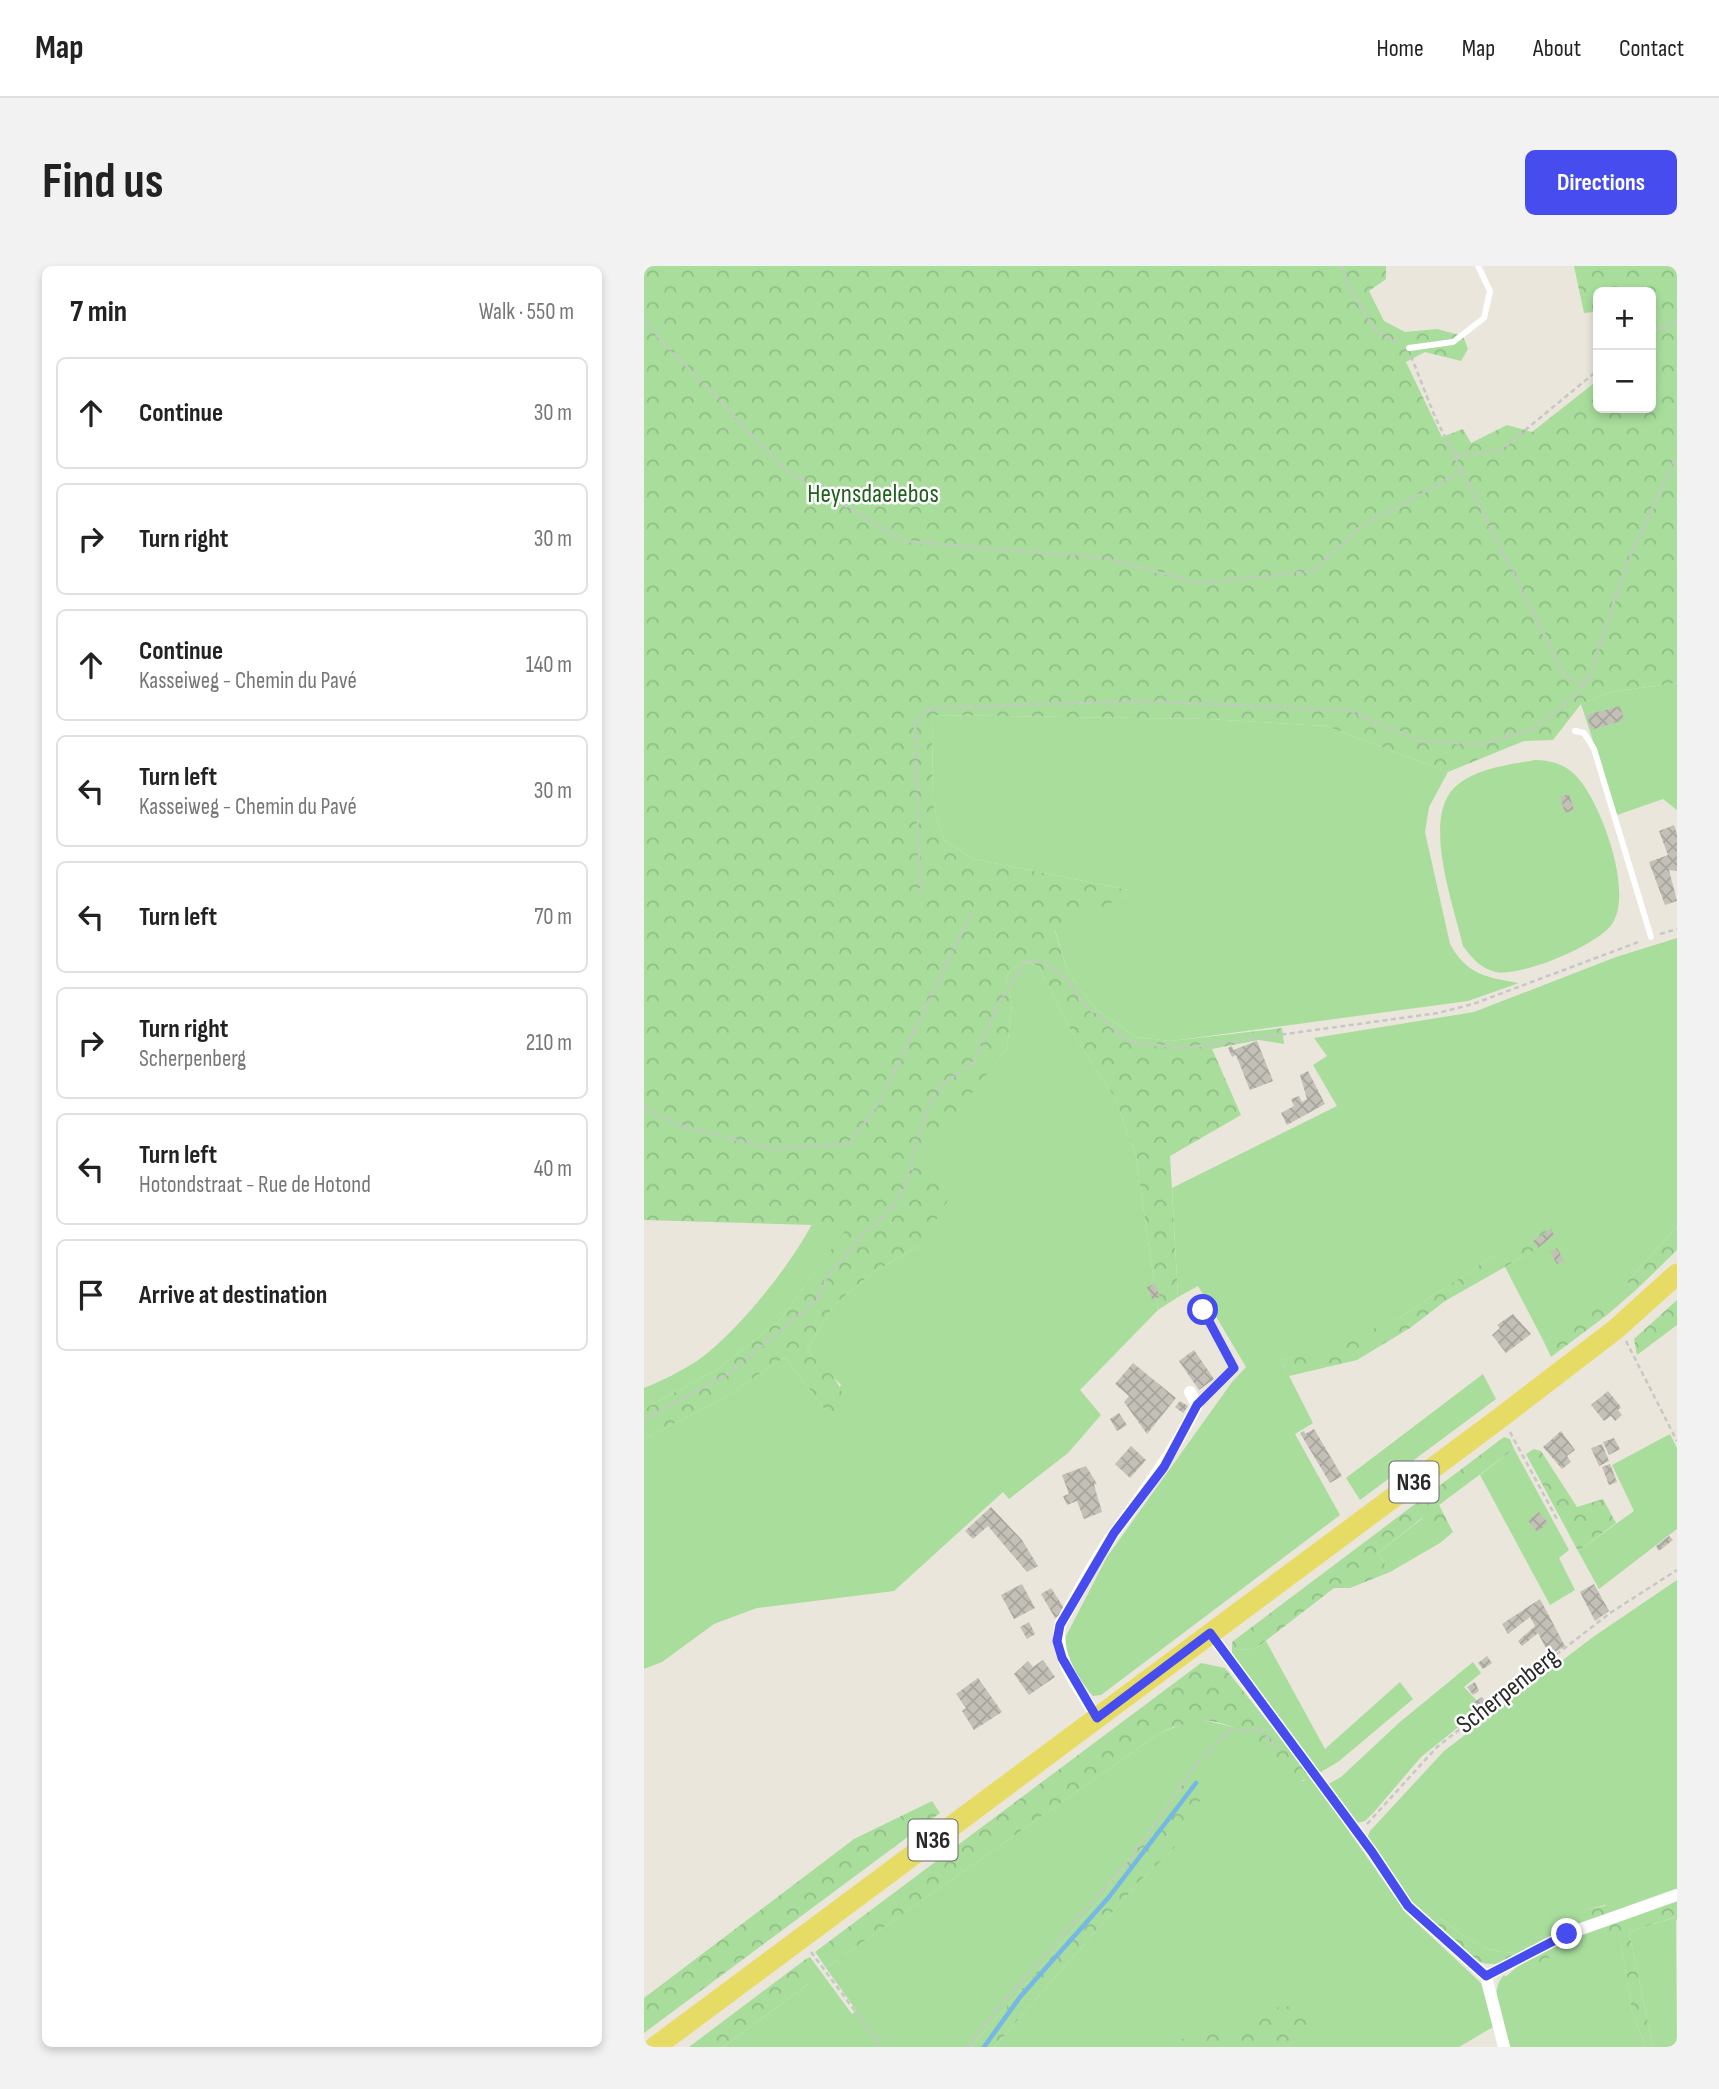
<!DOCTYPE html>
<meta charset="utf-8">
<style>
:root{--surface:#fff;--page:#f2f2f2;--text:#222;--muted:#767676;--line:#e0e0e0;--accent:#464ced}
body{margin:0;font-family:"Sofia Sans Condensed",sans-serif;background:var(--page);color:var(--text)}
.controls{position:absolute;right:21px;top:21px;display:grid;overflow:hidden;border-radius:10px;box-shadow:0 4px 10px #0003}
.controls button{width:63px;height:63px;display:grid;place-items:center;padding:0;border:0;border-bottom:2px solid var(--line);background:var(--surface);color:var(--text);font:35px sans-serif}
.stop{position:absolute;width:21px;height:21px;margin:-16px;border:5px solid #464ced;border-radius:50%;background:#fff}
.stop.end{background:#464ced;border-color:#fff;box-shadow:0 2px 7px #0008}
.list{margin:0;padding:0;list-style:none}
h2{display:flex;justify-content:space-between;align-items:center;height:91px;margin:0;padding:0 28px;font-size:30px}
h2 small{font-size:23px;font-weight:400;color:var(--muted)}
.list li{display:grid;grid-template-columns:46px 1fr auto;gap:21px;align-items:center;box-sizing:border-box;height:112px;margin:0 14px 14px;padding:0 14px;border:2px solid var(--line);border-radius:10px}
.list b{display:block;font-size:26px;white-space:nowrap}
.list p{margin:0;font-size:23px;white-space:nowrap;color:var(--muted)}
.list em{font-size:23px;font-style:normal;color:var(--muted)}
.icon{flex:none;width:38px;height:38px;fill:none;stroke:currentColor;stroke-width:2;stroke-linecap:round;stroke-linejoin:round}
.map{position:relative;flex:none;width:1033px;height:1781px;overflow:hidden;border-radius:10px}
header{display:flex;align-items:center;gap:42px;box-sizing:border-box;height:98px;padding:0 35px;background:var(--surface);border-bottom:2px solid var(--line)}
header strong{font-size:33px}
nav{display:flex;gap:38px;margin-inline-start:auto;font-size:24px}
.intro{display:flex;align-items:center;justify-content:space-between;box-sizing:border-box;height:168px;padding:0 42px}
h1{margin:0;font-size:49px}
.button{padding:18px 32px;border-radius:10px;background:var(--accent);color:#fff;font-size:24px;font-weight:700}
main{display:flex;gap:42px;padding:0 42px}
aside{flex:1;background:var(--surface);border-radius:10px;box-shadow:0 4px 10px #0003}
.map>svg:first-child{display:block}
</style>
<header>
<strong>Map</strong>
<nav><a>Home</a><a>Map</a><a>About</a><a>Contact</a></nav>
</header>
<div class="intro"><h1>Find us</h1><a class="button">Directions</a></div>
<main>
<aside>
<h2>7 min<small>Walk · 550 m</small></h2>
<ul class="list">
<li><svg class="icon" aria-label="ahead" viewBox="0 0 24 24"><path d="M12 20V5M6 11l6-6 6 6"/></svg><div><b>Continue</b></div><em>30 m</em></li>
<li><svg class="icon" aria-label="right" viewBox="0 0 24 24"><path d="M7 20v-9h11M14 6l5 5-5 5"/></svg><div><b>Turn right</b></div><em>30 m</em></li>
<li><svg class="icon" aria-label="ahead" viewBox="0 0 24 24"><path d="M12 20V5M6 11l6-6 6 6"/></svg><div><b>Continue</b><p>Kasseiweg - Chemin du Pavé</p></div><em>140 m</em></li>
<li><svg class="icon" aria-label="left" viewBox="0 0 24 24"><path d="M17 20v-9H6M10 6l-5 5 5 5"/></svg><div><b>Turn left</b><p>Kasseiweg - Chemin du Pavé</p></div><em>30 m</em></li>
<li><svg class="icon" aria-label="left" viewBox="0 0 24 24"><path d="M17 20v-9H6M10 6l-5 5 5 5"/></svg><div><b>Turn left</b></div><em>70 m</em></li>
<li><svg class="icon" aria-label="right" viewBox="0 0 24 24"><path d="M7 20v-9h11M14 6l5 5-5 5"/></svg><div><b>Turn right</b><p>Scherpenberg</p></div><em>210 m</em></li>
<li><svg class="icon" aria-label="left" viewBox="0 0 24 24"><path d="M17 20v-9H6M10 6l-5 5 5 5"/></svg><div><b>Turn left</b><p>Hotondstraat - Rue de Hotond</p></div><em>40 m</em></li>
<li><svg class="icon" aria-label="arrive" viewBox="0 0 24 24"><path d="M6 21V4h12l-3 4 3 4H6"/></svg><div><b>Arrive at destination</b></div></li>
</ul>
</aside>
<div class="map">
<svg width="1033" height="1781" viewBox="0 0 1033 1781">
<defs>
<pattern id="forest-crowns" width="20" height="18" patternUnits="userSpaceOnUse" patternTransform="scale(1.75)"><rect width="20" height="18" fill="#a8dd9c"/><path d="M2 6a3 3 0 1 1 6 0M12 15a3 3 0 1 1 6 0" fill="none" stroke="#91be86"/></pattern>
<pattern id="building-cross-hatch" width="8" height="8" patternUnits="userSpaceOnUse" patternTransform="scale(1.75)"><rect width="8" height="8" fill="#c3c0b7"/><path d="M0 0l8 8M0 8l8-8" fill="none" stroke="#a8a59d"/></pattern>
</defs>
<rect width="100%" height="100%" fill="#eae6dc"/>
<!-- grass -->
<g fill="#a8dd9c">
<polygon points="1033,417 1033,544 1019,533 973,549 937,438 967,426"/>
<path d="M288 449 564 453 682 460 804 506 785 541 781 566 806 678C822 708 843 712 875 717L824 735 527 775 492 771 453 744 424 707 411 664 485 628V624L329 593 300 574 289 538Z"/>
<path d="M891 494C908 494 923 499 934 512 957 538 990 626 968 658 954 679 877 711 852 706 836 702 828 692 819 680 810 640 778 554 810 522 831 502 864 499 891 494Z"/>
<path d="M1033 672V961L983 1016 993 1023 963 1049 957 1036 900 1076 861 1001 920 967 915 956 846 992 754 1053 691 1079 637 1094 669 1157 651 1168 696 1249 457 1429 449 1430C435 1412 420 1393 422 1370L463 1291 588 1116 602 1101 554 1020 534 1031 528 922 693 840 669 799 683 790 670 772 830 746 972 691Z"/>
<polygon points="378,695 394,700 427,765 471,832 492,890 514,1044 436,1124 457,1149 424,1187 365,1233 359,1226 250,1325 113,1342 70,1358 18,1396 0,1403 0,1173 80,1132 141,1091 181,1144 197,1119 163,1084 190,1039 228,1007 277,979 280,888 363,782 368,738 362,710"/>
<path d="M168 958 205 959 137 1053 74 1103 0 1143V1122C18 1115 37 1105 53 1095 91 1069 147 999 168 958Z"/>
<polygon points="839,1108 852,1133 716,1234 702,1212"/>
<polygon points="1026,1168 1033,1182 1033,1263 955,1323 934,1285 990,1245 968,1199"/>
<polygon points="870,1183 925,1284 915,1292 931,1324 906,1339 836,1209"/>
<polygon points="779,1252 796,1277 746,1306 734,1287"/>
<path d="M1033 1314V1626L974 1648 961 1639 941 1644 933 1661 871 1693 869 1686C840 1689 820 1669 797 1653L790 1661 774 1648 723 1572 726 1565 800 1485 949 1371Z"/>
<polygon points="622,1375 681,1483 756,1416 769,1433 694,1496 675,1507 588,1392 588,1376 591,1384 611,1383"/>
<polygon points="829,1396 837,1407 820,1421 833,1435 828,1439 833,1446 777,1491 730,1546 721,1555 713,1557 683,1519 697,1511 756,1456"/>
<path d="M549 1454C603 1458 610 1472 642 1513L660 1515 664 1507 762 1647 837 1717 849 1761 815 1781H350L495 1616 530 1582 544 1511 460 1629 327 1781H79L167 1716V1702L162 1693 166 1691 208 1748 212 1744 182 1702 516 1467Z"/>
<polygon points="1032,1651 1033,1781 1009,1781 985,1666"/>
<path d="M975 1664 988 1746 1002 1781H864C859 1760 843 1726 860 1709L866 1716C899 1692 935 1675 975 1664Z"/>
</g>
<!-- forest -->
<g fill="url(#forest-crowns)">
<path d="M0 0H742V13L725 25 740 55 761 66 793 63 819 70 824 83 817 95 781 86 762 96 798 171 819 163 827 177 863 159 888 166 954 114V142H1007V26H954V52L950 46 940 47 930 0H1033V417L967 426 937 438 909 474 880 475 804 506 682 460 564 453 288 449 289 538 300 574 329 593 485 624V628L411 665 424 707 453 744 492 771 527 775 638 762 640 778 615 774 568 783 597 849 526 890 534 1031 514 1044 492 890 471 832 427 765 394 700 378 695 362 710 368 738 363 782 281 888 304 934 277 979 228 1007 190 1039 163 1084C183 1104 211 1124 194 1154L181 1144 141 1091 80 1132 0 1173V1143L74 1103 137 1053 204 960 0 954Z"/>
<polygon points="915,955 921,967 801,1035 766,1062 713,1094 645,1110 637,1094 691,1078 754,1053 846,992"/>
<polygon points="1033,961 1033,984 993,1023 983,1016"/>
<polygon points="1033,1034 1033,1059 993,1089 990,1073"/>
<polygon points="957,1035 963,1049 907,1091 900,1076"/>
<polygon points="860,1171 866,1173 870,1183 795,1239 809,1266 796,1277 778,1252 734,1287 746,1306 706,1322 690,1322 611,1383 591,1384 588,1376"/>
<polygon points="890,1183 897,1185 933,1241 959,1233 972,1257 934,1285 882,1188"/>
<path d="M557 1397 581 1402 664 1507V1512L650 1518 642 1513C604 1465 578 1438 516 1467L182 1702 171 1686Z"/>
<polygon points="544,1511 558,1511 559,1529 530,1582 495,1616 350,1781 327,1781 460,1629"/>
<polygon points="288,1535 296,1547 0,1767 0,1732 210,1573"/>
<path d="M1033 1631V1655L1031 1651 985 1666 1009 1781H1002L988 1746 975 1665C935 1675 899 1692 865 1717L860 1712 878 1697 936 1669 933 1653 940 1644 966 1639 974 1648Z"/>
<path d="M797 1653C820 1669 840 1689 869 1686L871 1693C833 1709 818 1684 790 1661Z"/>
<polygon points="162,1693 167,1702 167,1716 79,1781 45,1781"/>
<polygon points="637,1740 654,1741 668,1758 667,1770 657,1781 527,1781 529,1776 563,1765 584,1766"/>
</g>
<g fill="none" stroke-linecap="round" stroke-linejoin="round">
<!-- stream -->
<polyline stroke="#75b7e6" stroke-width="4.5" points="340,1781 376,1731 465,1631 552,1517"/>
</g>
<!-- building -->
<g fill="url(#building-cross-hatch)">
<polygon points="976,440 980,454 947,464 943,449"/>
<polygon points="925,528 930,544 921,547 916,531"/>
<polygon points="1030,559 1033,568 1033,605 1025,604 1033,635 1021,639 1005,596 1024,589 1015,565"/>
<polygon points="613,775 629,815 606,824 592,789 588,791 584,782 588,780 589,784"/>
<polygon points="664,805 681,838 643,859 637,847 650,840 647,833 655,830 658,836 663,833 656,809"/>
<polygon points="907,963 910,969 894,982 889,975"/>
<polygon points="913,982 920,995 913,998 906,986"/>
<polygon points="511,1018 516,1031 508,1033 503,1021"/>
<polygon points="869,1048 887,1068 862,1087 848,1069 856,1062 853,1059"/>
<polygon points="550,1084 570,1113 555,1124 535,1095"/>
<polygon points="489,1097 532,1132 503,1168 480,1136 485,1130 471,1118"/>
<polygon points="964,1125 977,1141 974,1144 978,1149 971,1155 967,1150 960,1155 947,1139"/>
<polygon points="536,1135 544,1140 539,1147 531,1141"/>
<polygon points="475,1147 483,1159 473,1165 466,1153"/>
<polygon points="670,1163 698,1210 686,1217 656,1167 660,1165 661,1168"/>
<polygon points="917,1165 931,1184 923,1190 927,1196 918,1203 899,1181"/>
<polygon points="970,1172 976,1183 965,1189 959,1176"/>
<polygon points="958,1178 965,1195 955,1200 947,1182"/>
<polygon points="487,1180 502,1194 486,1212 471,1198"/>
<polygon points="966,1198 973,1216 965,1219 958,1201"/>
<polygon points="442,1200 453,1218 450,1219 458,1246 440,1253 433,1235 423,1239 419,1230 425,1228 418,1209"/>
<polygon points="347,1241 378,1274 394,1300 383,1306 344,1260 329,1273 321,1265"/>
<polygon points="895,1246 904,1257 893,1266 884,1255"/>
<polygon points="1025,1270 1029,1274 1015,1285 1012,1280"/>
<polygon points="378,1318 391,1342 370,1353 357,1329"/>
<polygon points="950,1318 965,1345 951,1355 936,1326"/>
<polygon points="407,1322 420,1342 419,1347 411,1352 397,1328"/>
<polygon points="896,1333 921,1380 910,1387 907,1381 903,1384 894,1367 878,1380 874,1375 891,1360 886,1351 864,1368 858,1358"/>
<polygon points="385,1356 391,1368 383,1373 376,1361"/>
<polygon points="843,1390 848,1397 839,1403 834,1397"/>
<polygon points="399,1394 411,1411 385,1429 370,1408 384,1395 389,1401"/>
<polygon points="334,1412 358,1446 330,1464 318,1445 322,1442 312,1428"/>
<polygon points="831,1416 835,1425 829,1429 823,1421"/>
<polygon points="838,1431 843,1438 835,1445 829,1437"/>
</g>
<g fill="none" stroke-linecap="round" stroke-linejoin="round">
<!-- path -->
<g stroke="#c7c7c7" stroke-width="2.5" stroke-dasharray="5 3.5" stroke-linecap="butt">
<polyline points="698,0 706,24 733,66 757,78"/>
<polyline points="0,56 142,204 259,275 460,292 556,317 669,305 715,262 818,205"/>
<polyline points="1007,67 1033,55"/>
<polyline points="767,90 791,151 921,410 932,416 944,414 983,296 1033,190"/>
<polyline points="812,190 857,184 954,104"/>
<polyline points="276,627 271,456 287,442 494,435 704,444 774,474 833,479 889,463 932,430 944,414"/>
<polyline points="1016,668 1033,663"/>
<polyline points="0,842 41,861 129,883 205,878 236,835 327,648"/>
<polyline points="559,1044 590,1102 562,1130"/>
<polyline points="982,1075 1033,1175"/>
<polyline points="0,1154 87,1106 151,1052 173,1033 182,1013 223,964 252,938 268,903 268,890 287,833 299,818 329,797 355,736 382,695 399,695 409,702 422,712 438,737 486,776 540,782 794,747 829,738 997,675"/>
<polyline points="866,1166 914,1255"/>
<polyline points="723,1558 793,1481 966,1347 1033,1304"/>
<polyline points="167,1686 238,1781"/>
<polyline points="324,1781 351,1745 487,1592 555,1495 581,1468 588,1465 616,1463 634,1483"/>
</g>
<!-- lane -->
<g stroke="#fff" stroke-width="6">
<polyline points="765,82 809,76 840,52 846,25 834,0"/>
<polyline points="931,465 940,467 950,483 1007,671"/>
</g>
<!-- street -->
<g stroke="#fff" stroke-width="12">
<polyline points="566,1367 728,1586 764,1640 842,1710 860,1781"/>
<path d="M453 1452C437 1424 409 1392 416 1359 434 1328 449 1295 471 1266 501 1224 530 1186 553 1139L546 1126"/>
<polyline points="842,1710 923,1668 1033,1629"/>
</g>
<!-- primary -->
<polyline stroke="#e6dc65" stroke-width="21" points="11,1781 856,1152 972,1063 1033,1008"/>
</g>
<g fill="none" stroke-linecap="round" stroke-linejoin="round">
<!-- route -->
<polyline stroke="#464ced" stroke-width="9" points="559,1044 590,1102 553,1139 520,1201 470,1267 416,1359 413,1375 418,1392 453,1452 566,1367 728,1586 764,1640 842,1710 923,1668"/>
</g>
<g text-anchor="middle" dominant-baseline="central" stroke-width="5" stroke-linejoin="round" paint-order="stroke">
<!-- shield labels -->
<g fill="#fff" stroke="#696969" stroke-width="2">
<rect x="745.5" y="1195.5" width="49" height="41" rx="5"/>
<rect x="264.5" y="1553.5" width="49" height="41" rx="5"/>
</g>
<g font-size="24" font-weight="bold" fill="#292929">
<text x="770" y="1216">N36</text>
<text x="289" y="1574">N36</text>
</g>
<!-- park labels -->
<g font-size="26" fill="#22601f" stroke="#fff">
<text x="229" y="228">Heynsdaelebos</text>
</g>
<!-- street labels -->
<g font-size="26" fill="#292929" stroke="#fff">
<text transform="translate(864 1425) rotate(-38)">Scherpenberg</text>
</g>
</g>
</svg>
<div class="controls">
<button>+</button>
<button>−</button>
</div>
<div class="stop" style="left:559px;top:1044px"></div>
<div class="stop end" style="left:923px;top:1668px"></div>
</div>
</main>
